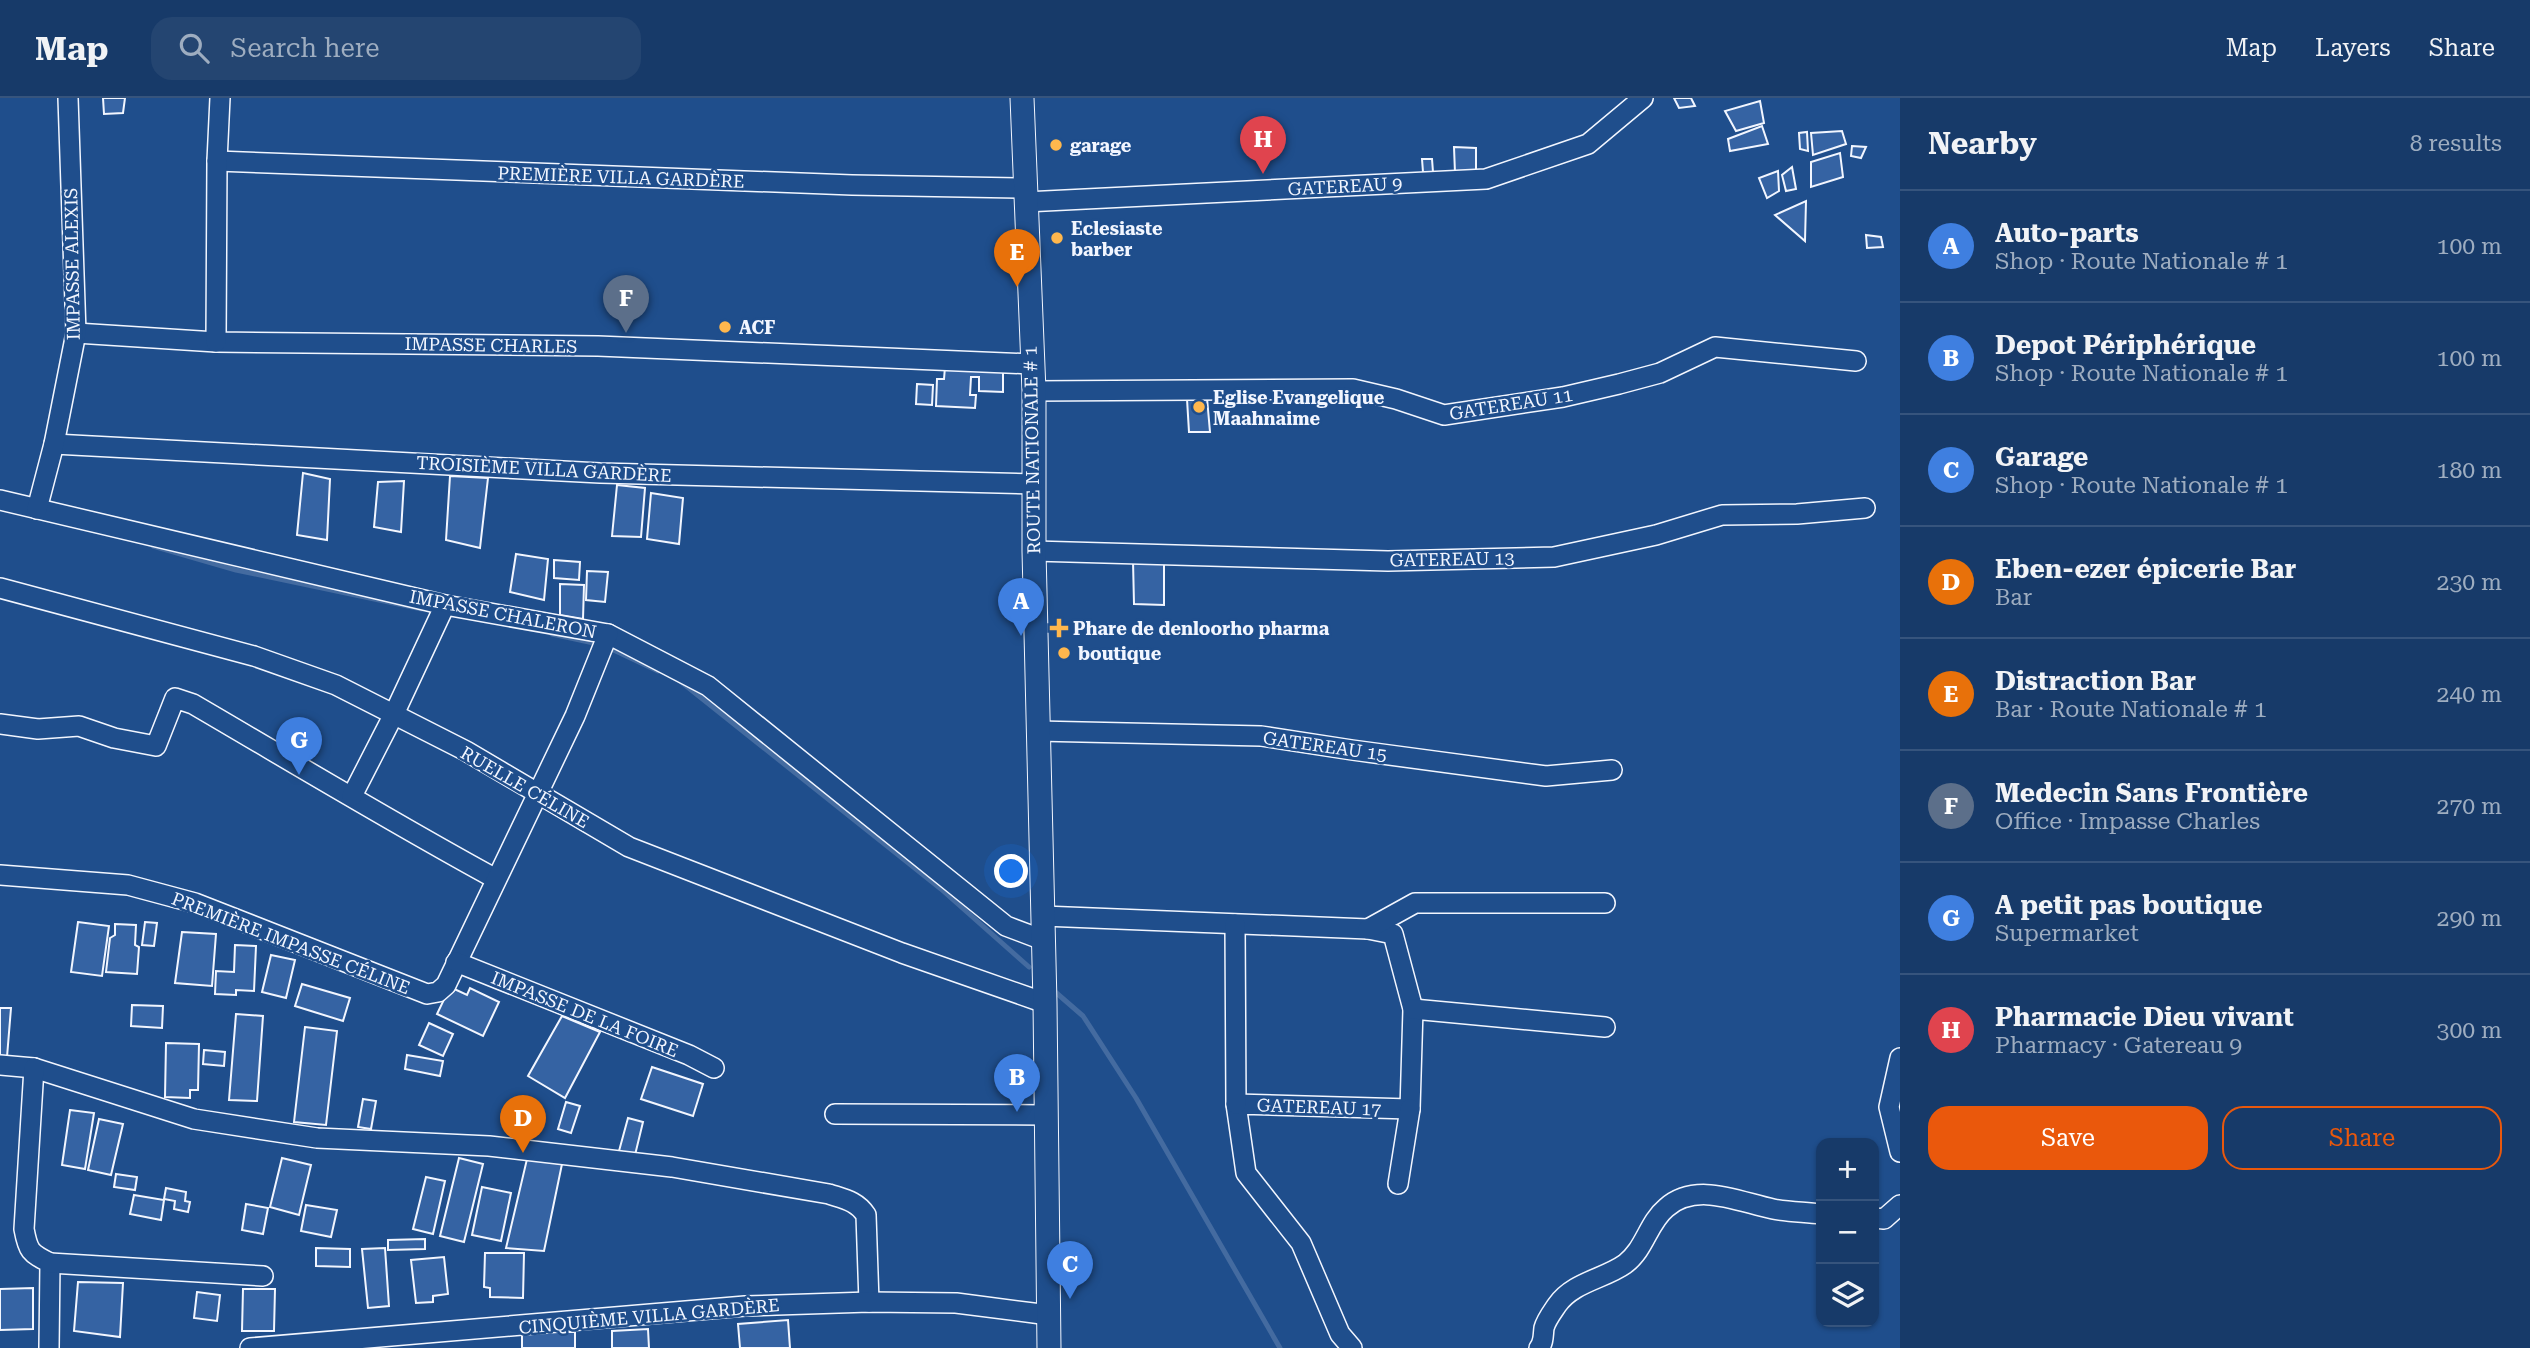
<!DOCTYPE html>
<meta charset="utf-8">
<style>
:root{--surface:#173a69;--page:#244571;--text:#f1f3f6;--muted:#9eadc0;--line:#36547d;--accent:#ea580c}
body{margin:0;font-family:"Roboto Serif",serif;background:var(--page);color:var(--text)}
.controls{position:absolute;right:21px;bottom:21px;display:grid;overflow:hidden;border-radius:14px;box-shadow:0 2px 5px #0004}
.controls button{width:63px;height:63px;display:grid;place-items:center;padding:0;border:0;border-bottom:2px solid var(--line);background:var(--surface);color:var(--text);font:35px sans-serif}
.you{position:absolute;left:1012px;top:774px;width:24px;height:24px;margin:-18px;border:5px solid #fff;border-radius:50%;background:#1a73e8;box-shadow:0 0 0 10px #1a73e833}
.badge{display:grid;place-items:center;width:46px;height:46px;border-radius:50%;background:var(--accent);color:#fff;font-size:23px;font-weight:700}
.pin{position:absolute;translate:-50% -58px;filter:drop-shadow(0 2px 4px #0008)}
.pin::after{content:'';position:absolute;top:37px;width:24px;height:21px;background:inherit;clip-path:polygon(0 0,100% 0,50% 100%)}
.list{margin:0;padding:0;list-style:none}
h2{display:flex;justify-content:space-between;align-items:center;height:91px;margin:0;padding:0 28px;font-size:30px}
h2 small{font-size:23px;font-weight:400;color:var(--muted)}
.list li{display:grid;grid-template-columns:46px 1fr auto;gap:21px;align-items:center;box-sizing:border-box;height:112px;padding:0 28px;border-top:2px solid var(--line)}
.list b{display:block;font-size:26px;white-space:nowrap}
.list p{margin:0;font-size:23px;white-space:nowrap;color:var(--muted)}
.list em{font-size:23px;font-style:normal;color:var(--muted)}
.actions{display:flex;gap:14px;padding:21px 28px}
.actions a{flex:1;padding:16px 0;border:2px solid var(--accent);border-radius:21px;text-align:center;font-size:24px;color:var(--accent)}
.actions .main{background:var(--accent);color:#fff}
.icon{flex:none;width:38px;height:38px;fill:none;stroke:currentColor;stroke-width:2;stroke-linecap:round;stroke-linejoin:round}
.map{position:relative;flex:none;width:1900px;height:1250px;overflow:hidden}
header{display:flex;align-items:center;gap:42px;box-sizing:border-box;height:98px;padding:0 35px;background:var(--surface);border-bottom:2px solid var(--line)}
header strong{font-size:33px}
nav{display:flex;gap:38px;margin-inline-start:auto;font-size:24px}
.search{width:490px;height:63px;background:var(--page);display:flex;align-items:center;gap:18px;box-sizing:border-box;padding:0 24px;border-radius:21px;color:var(--muted);font-size:26px}
main{display:flex}
aside{flex:1;background:var(--surface)}
.map>svg:first-child{display:block}
</style>
<header>
<strong>Map</strong>
<div class="search"><svg class="icon" aria-label="search" viewBox="0 0 24 24"><circle cx="10" cy="10" r="6"/><path d="M15 15l6 6"/></svg>Search here</div>
<nav><a>Map</a><a>Layers</a><a>Share</a></nav>
</header>
<main>
<div class="map">
<svg width="1900" height="1250" viewBox="0 0 1900 1250">
<rect width="100%" height="100%" fill="#1f4e8c"/>
<g fill="none" stroke-linecap="round" stroke-linejoin="round">
<!-- stream -->
<g stroke="#446ba0" stroke-width="5">
<polyline points="153,448 236,472 422,511"/>
<polyline points="552,536 603,547 658,573"/>
<polyline points="680,583 941,791 1029,869"/>
<polyline points="1053,892 1083,918 1136,1000 1280,1250"/>
</g>
</g>
<!-- building -->
<g fill="#3563a3" stroke="#f2f6ff" stroke-width="2">
<polygon points="103,0 125,0 123,15 104,16"/>
<polygon points="1674,0 1691,0 1695,8 1679,10"/>
<polygon points="1760,3 1764,25 1736,33 1725,13"/>
<polygon points="1762,28 1768,46 1730,53 1728,41"/>
<polygon points="1842,33 1846,46 1813,57 1811,35"/>
<polygon points="1807,34 1808,53 1800,51 1799,35"/>
<polygon points="1852,48 1866,49 1861,60 1851,58"/>
<polygon points="1454,49 1476,50 1476,75 1455,75"/>
<polygon points="1840,55 1843,79 1811,89 1811,64"/>
<polygon points="1422,61 1432,61 1433,74 1423,74"/>
<polygon points="1792,69 1796,91 1786,93 1782,77"/>
<polygon points="1778,73 1779,93 1767,100 1759,80"/>
<polygon points="1806,103 1805,143 1775,117"/>
<polygon points="1866,137 1881,139 1883,149 1867,150"/>
<polygon points="1003,268 1003,294 979,293 979,279 971,279 970,297 976,297 975,310 936,308 937,281 944,281 945,269"/>
<polygon points="917,286 933,287 932,307 916,306"/>
<polygon points="1207,300 1210,334 1189,334 1187,301"/>
<polygon points="303,375 330,381 327,442 297,437"/>
<polygon points="450,378 488,380 480,450 446,442"/>
<polygon points="404,383 401,434 374,429 378,384"/>
<polygon points="617,387 645,390 641,439 612,438"/>
<polygon points="651,395 683,400 679,446 647,441"/>
<polygon points="516,456 548,461 544,502 510,494"/>
<polygon points="554,462 580,464 579,482 554,480"/>
<polygon points="1133,463 1164,465 1164,507 1134,506"/>
<polygon points="587,473 608,474 605,504 586,502"/>
<polygon points="560,486 584,487 583,521 560,517"/>
<polygon points="78,824 109,828 102,878 71,874"/>
<polygon points="145,824 157,825 154,848 142,847"/>
<polygon points="115,826 136,827 135,847 139,849 137,876 106,874 110,840 115,837"/>
<polygon points="182,834 216,836 212,888 175,885"/>
<polygon points="235,847 256,848 254,893 236,892 236,897 215,896 216,873 234,874"/>
<polygon points="271,857 295,862 286,900 262,894"/>
<polygon points="302,886 350,900 343,923 295,908"/>
<polygon points="450,889 467,897 470,890 499,904 483,938 437,916"/>
<polygon points="132,907 163,908 162,930 131,928"/>
<polygon points="0,910 11,910 7,959 0,959"/>
<polygon points="236,916 263,918 257,1003 229,1002"/>
<polygon points="562,918 600,934 565,1000 528,978"/>
<polygon points="429,925 453,936 443,958 419,947"/>
<polygon points="305,929 337,933 326,1027 294,1024"/>
<polygon points="166,945 199,946 198,992 190,992 190,1000 165,999"/>
<polygon points="204,952 225,954 224,968 203,966"/>
<polygon points="407,957 443,963 440,978 405,971"/>
<polygon points="652,969 703,986 693,1018 641,1001"/>
<polygon points="363,1001 376,1003 371,1031 358,1029"/>
<polygon points="566,1004 580,1008 571,1035 558,1031"/>
<polygon points="70,1012 94,1015 85,1071 62,1067"/>
<polygon points="628,1020 643,1024 635,1057 619,1053"/>
<polygon points="99,1021 123,1026 111,1077 88,1072"/>
<polygon points="282,1060 311,1067 299,1117 270,1109"/>
<polygon points="459,1060 483,1066 464,1144 440,1138"/>
<polygon points="527,1061 562,1066 544,1153 506,1150"/>
<polygon points="116,1076 137,1079 135,1092 114,1089"/>
<polygon points="426,1079 445,1083 433,1136 413,1131"/>
<polygon points="482,1089 511,1095 501,1143 472,1137"/>
<polygon points="166,1090 186,1094 185,1103 190,1104 188,1114 174,1111 175,1103 164,1101"/>
<polygon points="134,1097 164,1102 161,1122 130,1116"/>
<polygon points="246,1106 268,1110 263,1136 242,1132"/>
<polygon points="306,1107 337,1112 331,1139 301,1133"/>
<polygon points="425,1141 425,1151 388,1152 388,1142"/>
<polygon points="316,1150 350,1151 350,1169 316,1168"/>
<polygon points="385,1150 389,1208 368,1210 362,1151"/>
<polygon points="485,1155 524,1155 523,1200 490,1199 490,1190 484,1189"/>
<polygon points="444,1159 448,1196 433,1198 433,1204 416,1205 411,1162"/>
<polygon points="78,1184 123,1185 120,1239 74,1233"/>
<polygon points="33,1190 33,1231 0,1232 0,1191"/>
<polygon points="243,1191 275,1191 274,1233 242,1233"/>
<polygon points="197,1194 220,1197 217,1223 194,1220"/>
<polygon points="788,1222 790,1250 740,1250 738,1226"/>
<polygon points="648,1231 649,1250 612,1250 612,1233"/>
<rect x="522" y="1234" width="53" height="16"/>
</g>
<g fill="none" stroke-linecap="round" stroke-linejoin="round">
<!-- minor casing -->
<g stroke="#f2f6ff" stroke-width="22">
<g id="minor">
<polyline points="217,63 852,87 1024,90"/>
<polyline points="1025,104 1486,81 1588,46 1643,0"/>
<polyline points="76,235 216,244 598,248 1032,266"/>
<polyline points="216,244 217,63 220,0"/>
<polyline points="1034,293 1353,291 1396,301 1444,317 1563,299 1619,286 1660,275 1715,249 1856,263"/>
<polyline points="54,346 600,375 1034,386"/>
<polyline points="0,402 445,507 608,536 708,588 1006,828 1043,842"/>
<polyline points="37,411 54,346 76,235 68,0"/>
<polyline points="1034,453 1388,463 1554,459 1656,437 1722,417 1797,416 1865,410"/>
<polyline points="0,490 254,558 336,587 466,653 629,749 902,855 1045,905"/>
<path d="M0 626 38 631 79 628 114 640 156 648 175 600 193 606C294 665 393 725 496 781"/>
<polyline points="1037,633 1261,638 1352,652 1546,678 1612,672"/>
<polyline points="352,698 394,616 445,507"/>
<polyline points="0,777 128,787 195,805 427,896 438,894 446,887 575,618 608,536"/>
<polyline points="1043,818 1368,831 1393,836 1413,911 1410,1011 1236,1006 1246,1075 1301,1145 1340,1236 1352,1250"/>
<polyline points="1235,826 1236,1006"/>
<polyline points="1368,831 1415,805 1605,805"/>
<polyline points="456,864 689,957 714,970"/>
<polyline points="1413,911 1605,929"/>
<polyline points="1900,960 1889,1009 1900,1054"/>
<path d="M0 967 34 970 194 1021 317 1040 489 1048 672 1069 829 1096C844 1101 857 1103 866 1117L869 1204"/>
<path d="M34 970 24 1131C28 1153 30 1155 50 1165L49 1250"/>
<polyline points="835,1016 1046,1017"/>
<polyline points="1398,1086 1410,1011"/>
<polyline points="1874,1120 1884,1121 1900,1107"/>
<polyline points="50,1165 263,1178"/>
<polyline points="250,1250 745,1208 869,1204 956,1205 1049,1217"/>
<path d="M1539 1250C1544 1244 1543 1237 1544 1230 1546 1222 1553 1213 1557 1207 1573 1184 1604 1181 1625 1166 1645 1151 1648 1125 1666 1110 1696 1083 1739 1104 1773 1111 1789 1114 1805 1114 1821 1116"/>
</g>
</g>
<!-- major casing -->
<g stroke="#f2f6ff" stroke-width="25">
<polyline id="major" points="1022,0 1034,293 1034,453 1045,905 1049,1250"/>
</g>
<!-- minor -->
<use href="#minor" stroke="#1f4e8c" stroke-width="19"/>
<!-- major -->
<use href="#major" stroke="#1f4e8c" stroke-width="23"/>
</g>
<!-- markers -->
<g fill="#ffb74d" stroke="#1f4e8c" stroke-width="2.5">
<circle cx="1056" cy="47" r="7"/>
<circle cx="1057" cy="140" r="7"/>
<circle cx="725" cy="229" r="7"/>
<circle cx="1199" cy="309" r="7"/>
<path d="M1055.5 519.5h7v7h7v7h-7v7h-7v-7h-7v-7h7z"/>
<circle cx="1064" cy="555" r="7"/>
</g>
<g text-anchor="middle" dominant-baseline="central" stroke-width="5" stroke-linejoin="round" paint-order="stroke">
<!-- poi labels -->
<g font-size="18" font-weight="bold" fill="#f2f6ff" stroke="#1f4e8c" text-anchor="start">
<text x="1070" y="47">garage</text>
<text x="1071" y="130">Eclesiaste<tspan x="1071" dy="21">barber</tspan></text>
<text x="739" y="229">ACF</text>
<text x="1213" y="299">Eglise Evangelique<tspan x="1213" dy="21">Maahnaime</tspan></text>
<text x="1073" y="530">Phare de denloorho pharma</text>
<text x="1078" y="555">boutique</text>
</g>
<!-- street labels -->
<g font-size="18" fill="#f2f6ff" stroke="#1f4e8c">
<text transform="translate(621 79) rotate(2)">PREMIÈRE VILLA GARDÈRE</text>
<text transform="translate(1345 88) rotate(-3)">GATEREAU 9</text>
<text transform="translate(72 166) rotate(-91)">IMPASSE ALEXIS</text>
<text transform="translate(491 247) rotate(1)">IMPASSE CHARLES</text>
<text transform="translate(1511 306) rotate(-9)">GATEREAU 11</text>
<text transform="translate(1032 352) rotate(-91)">ROUTE NATIONALE # 1</text>
<text transform="translate(544 371) rotate(3)">TROISIÈME VILLA GARDÈRE</text>
<text transform="translate(1452 461) rotate(-1)">GATEREAU 13</text>
<text transform="translate(503 516) rotate(11)">IMPASSE CHALERON</text>
<text transform="translate(1325 648) rotate(8)">GATEREAU 15</text>
<text transform="translate(525 689) rotate(30)">RUELLE CÉLINE</text>
<text transform="translate(291 845) rotate(21)">PREMIÈRE IMPASSE CÉLINE</text>
<text transform="translate(585 916) rotate(22)">IMPASSE DE LA FOIRE</text>
<text transform="translate(1319 1009) rotate(2)">GATEREAU 17</text>
<text transform="translate(649 1218) rotate(-5)">CINQUIÈME VILLA GARDÈRE</text>
</g>
</g>
</svg>
<div class="controls">
<button>+</button>
<button>−</button>
<button><svg class="icon" aria-label="layers" viewBox="0 0 24 24"><path d="M12 4l9 5-9 5-9-5zM3 14l9 5 9-5"/></svg></button>
</div>
<div class="you"></div>
<div class="pin badge" style="left:1021px;top:538px;background:#3f7fe0">A</div>
<div class="pin badge" style="left:1017px;top:1014px;background:#3f7fe0">B</div>
<div class="pin badge" style="left:1070px;top:1201px;background:#3f7fe0">C</div>
<div class="pin badge" style="left:523px;top:1055px;background:#e8710a">D</div>
<div class="pin badge" style="left:1017px;top:189px;background:#e8710a">E</div>
<div class="pin badge" style="left:626px;top:235px;background:#5c6f8a">F</div>
<div class="pin badge" style="left:299px;top:677px;background:#3f7fe0">G</div>
<div class="pin badge" style="left:1263px;top:76px;background:#e0444e">H</div>
</div>
<aside>
<h2>Nearby<small>8 results</small></h2>
<ul class="list">
<li><span class="badge" style="background:#3f7fe0">A</span><div><b>Auto-parts</b><p>Shop · Route Nationale # 1</p></div><em>100 m</em></li>
<li><span class="badge" style="background:#3f7fe0">B</span><div><b>Depot Périphérique</b><p>Shop · Route Nationale # 1</p></div><em>100 m</em></li>
<li><span class="badge" style="background:#3f7fe0">C</span><div><b>Garage</b><p>Shop · Route Nationale # 1</p></div><em>180 m</em></li>
<li><span class="badge" style="background:#e8710a">D</span><div><b>Eben-ezer épicerie Bar</b><p>Bar</p></div><em>230 m</em></li>
<li><span class="badge" style="background:#e8710a">E</span><div><b>Distraction Bar</b><p>Bar · Route Nationale # 1</p></div><em>240 m</em></li>
<li><span class="badge" style="background:#5c6f8a">F</span><div><b>Medecin Sans Frontière</b><p>Office · Impasse Charles</p></div><em>270 m</em></li>
<li><span class="badge" style="background:#3f7fe0">G</span><div><b>A petit pas boutique</b><p>Supermarket</p></div><em>290 m</em></li>
<li><span class="badge" style="background:#e0444e">H</span><div><b>Pharmacie Dieu vivant</b><p>Pharmacy · Gatereau 9</p></div><em>300 m</em></li>
</ul>
<div class="actions"><a class="main">Save</a><a>Share</a></div>
</aside>
</main>
